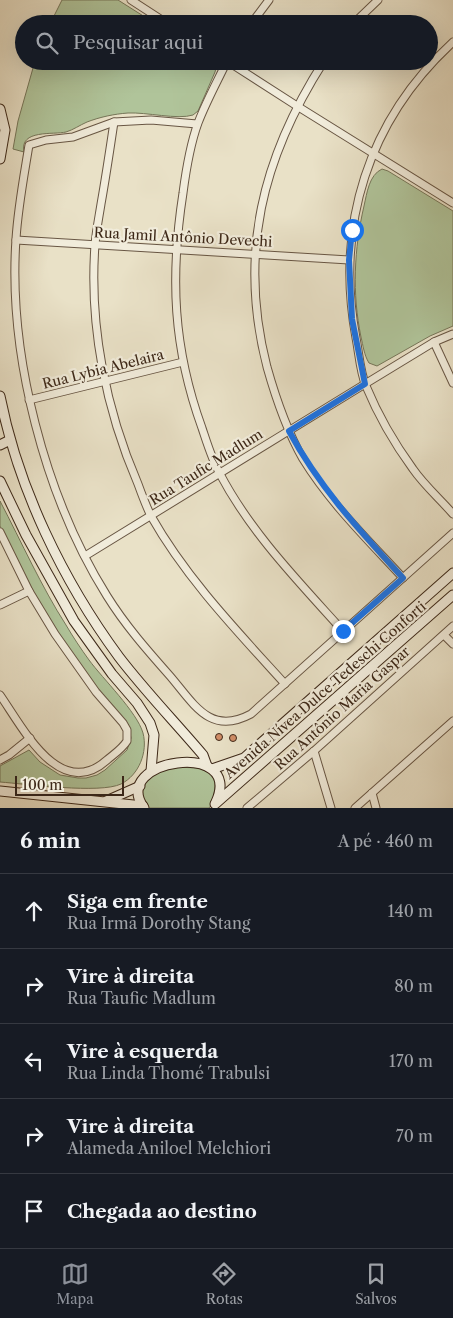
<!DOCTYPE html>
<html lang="pt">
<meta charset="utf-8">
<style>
:root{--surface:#171b24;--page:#242831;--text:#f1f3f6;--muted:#9ea1a6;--line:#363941;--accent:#8c9099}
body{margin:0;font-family:"Libre Caslon Text",serif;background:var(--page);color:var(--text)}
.scale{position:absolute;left:15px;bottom:12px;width:109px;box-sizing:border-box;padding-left:5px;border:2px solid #3d2818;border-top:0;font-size:14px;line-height:18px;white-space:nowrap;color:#3d2818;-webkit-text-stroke:4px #f1ecdb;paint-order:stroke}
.stop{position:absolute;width:15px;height:15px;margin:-11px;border:4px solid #1a73e8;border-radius:50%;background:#fff}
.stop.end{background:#1a73e8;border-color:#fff;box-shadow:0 1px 5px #0008}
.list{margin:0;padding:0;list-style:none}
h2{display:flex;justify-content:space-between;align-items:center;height:65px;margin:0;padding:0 20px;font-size:21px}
h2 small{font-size:16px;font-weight:400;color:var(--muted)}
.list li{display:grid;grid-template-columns:32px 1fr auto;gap:15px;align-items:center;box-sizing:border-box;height:75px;padding:0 20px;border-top:1px solid var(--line)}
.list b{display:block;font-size:19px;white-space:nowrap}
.list p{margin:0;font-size:16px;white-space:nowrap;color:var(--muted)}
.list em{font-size:16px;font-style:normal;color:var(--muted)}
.icon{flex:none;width:28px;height:28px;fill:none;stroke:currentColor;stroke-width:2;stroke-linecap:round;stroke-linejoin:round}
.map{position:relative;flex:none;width:453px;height:808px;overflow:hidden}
.search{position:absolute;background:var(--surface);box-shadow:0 5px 20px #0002;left:15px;right:15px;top:15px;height:55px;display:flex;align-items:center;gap:12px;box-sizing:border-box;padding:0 18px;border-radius:28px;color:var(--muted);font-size:19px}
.sheet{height:440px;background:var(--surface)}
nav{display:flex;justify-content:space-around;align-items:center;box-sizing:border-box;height:70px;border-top:1px solid var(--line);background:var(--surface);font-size:14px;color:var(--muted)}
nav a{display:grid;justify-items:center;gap:2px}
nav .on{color:var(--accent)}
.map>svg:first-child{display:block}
</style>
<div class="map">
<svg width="453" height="808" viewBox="0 0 453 808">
<rect width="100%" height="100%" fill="#e9e1c7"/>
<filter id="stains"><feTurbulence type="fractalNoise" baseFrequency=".004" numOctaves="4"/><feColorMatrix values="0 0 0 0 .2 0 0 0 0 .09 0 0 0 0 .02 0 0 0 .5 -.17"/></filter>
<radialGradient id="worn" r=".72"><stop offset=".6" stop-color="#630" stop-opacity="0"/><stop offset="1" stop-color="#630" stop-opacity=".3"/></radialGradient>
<!-- green -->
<g fill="#b0c49a" stroke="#767659">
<polygon points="62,0 118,0 156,24 50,24"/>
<path d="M35 61H214L216 68 215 72 198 111 193 115C178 120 146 112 128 113 114 114 100 117 87 122 80 125 73 130 66 132 54 135 19 129 24 152L13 149 18 121Z"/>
<path d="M382 169 388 171 453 211V326L430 336 377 366 369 363C364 355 363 345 361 337 352 293 354 249 364 206 367 193 369 175 382 169Z"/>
<path d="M0 501C22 543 41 586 66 625 73 637 81 649 89 660 103 679 137 712 143 733 148 752 139 775 121 784 100 794 26 784 0 782V766L29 750 40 762 60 775 78 778H86L97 775 105 770 127 750 131 738 129 728 98 690 57 632 32 589 0 526Z"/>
<polygon points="169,767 204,768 216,777 213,803 209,808 147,808 141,796 145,780"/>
</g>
<!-- building -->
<g fill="#d18d67" stroke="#3d2818">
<circle cx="219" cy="737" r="3.5"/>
<circle cx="233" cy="738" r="3.5"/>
</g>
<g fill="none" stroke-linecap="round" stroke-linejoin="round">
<!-- street casing -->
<g stroke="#685644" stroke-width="9">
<g id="street">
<polyline points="131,0 168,24"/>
<polyline points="251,24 269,0"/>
<polyline points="353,24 378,0"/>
<path d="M453 42C368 120 335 225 356 338 359 353 360 372 366 386 378 415 394 443 413 469 424 485 440 499 453 514"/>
<path d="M227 61C217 82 206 102 198 123 190 145 186 170 183 193 170 277 173 348 202 428 207 443 212 460 220 474 251 533 299 582 343 631"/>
<polyline points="227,61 297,106 453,203"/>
<path d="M324 61C262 158 238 254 267 367 276 399 287 431 303 459 330 503 368 540 403 578"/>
<path d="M114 122C110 149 106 176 101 204 99 217 96 231 95 245 89 326 106 410 138 484 142 495 146 506 151 516 186 578 237 631 285 684"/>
<path d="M197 124 151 120 114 122 73 137 46 140 29 145C24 176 18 207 16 239 8 355 45 497 107 596 125 625 147 650 170 676 194 704 210 736 251 714L453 533"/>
<polyline points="16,240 349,260"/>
<polyline points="434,342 453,383"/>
<polyline points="29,400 183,362"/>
<path d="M0 532 29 591 55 634 96 692 123 723 127 730V741C122 749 114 754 107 760 60 802 23 728 0 695"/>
<polyline points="85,556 365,384 434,342 453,334"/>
<polyline points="0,605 29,591"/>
<polyline points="444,635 453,644"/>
<polyline points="314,751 331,808"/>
<polyline points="0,760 9,755 30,738"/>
<polyline points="372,793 376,808"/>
<polyline points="247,808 314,751 453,626"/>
<polyline points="355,808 453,721"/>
</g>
</g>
<!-- secondary casing -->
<g stroke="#3d2818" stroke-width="11">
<g id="secondary">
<polyline points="0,109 5,130 0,159"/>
<path d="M0 396C18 488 63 581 119 657 145 691 175 722 203 755L207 766"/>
<polyline points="0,445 10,440"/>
<polyline points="0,481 26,535 74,621 112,674 137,703 150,723 154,735 151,771"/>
<polyline points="212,769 244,758 453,573"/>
<polyline points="0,791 143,806"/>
<polyline points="106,801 140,786"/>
<polyline points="215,804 453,595"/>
<path d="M144 808C108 759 245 739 216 802"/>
</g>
</g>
<!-- street -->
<use href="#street" stroke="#f1ecdb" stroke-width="7"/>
<!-- secondary -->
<use href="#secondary" stroke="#f1ecdb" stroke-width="9"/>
</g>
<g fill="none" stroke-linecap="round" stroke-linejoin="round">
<!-- route -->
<path stroke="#1a73e8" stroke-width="6" d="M343 631 403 578C360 531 319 487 289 431L365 384 352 319 349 260 352 230"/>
</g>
<g text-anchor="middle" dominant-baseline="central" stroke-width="4.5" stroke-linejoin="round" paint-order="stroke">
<!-- street labels -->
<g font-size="14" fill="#3d2818" stroke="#f1ecdb">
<text transform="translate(183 237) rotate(3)">Rua Jamil Antônio Devechi</text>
<text transform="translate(103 369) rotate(-14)">Rua Lybia Abelaira</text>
<text transform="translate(206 467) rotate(-32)">Rua Taufic Madlum</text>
<text transform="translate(325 690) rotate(-41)">Avenida Nívea Dulce Tedeschi Conforti</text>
<text transform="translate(342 708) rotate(-42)">Rua Antônio Maria Gaspar</text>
</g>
</g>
<rect width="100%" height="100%" filter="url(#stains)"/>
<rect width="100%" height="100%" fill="url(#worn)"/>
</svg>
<div class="scale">100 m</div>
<div class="stop" style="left:352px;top:230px"></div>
<div class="stop end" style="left:343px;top:631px"></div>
<div class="search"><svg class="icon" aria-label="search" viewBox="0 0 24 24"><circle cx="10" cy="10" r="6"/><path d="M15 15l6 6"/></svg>Pesquisar aqui</div>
</div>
<section class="sheet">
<h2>6 min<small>A pé · 460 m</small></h2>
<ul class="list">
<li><svg class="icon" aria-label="ahead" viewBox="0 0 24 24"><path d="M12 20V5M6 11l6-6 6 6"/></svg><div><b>Siga em frente</b><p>Rua Irmã Dorothy Stang</p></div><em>140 m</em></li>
<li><svg class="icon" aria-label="right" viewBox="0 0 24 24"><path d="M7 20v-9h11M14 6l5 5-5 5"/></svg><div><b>Vire à direita</b><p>Rua Taufic Madlum</p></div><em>80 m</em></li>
<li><svg class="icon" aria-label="left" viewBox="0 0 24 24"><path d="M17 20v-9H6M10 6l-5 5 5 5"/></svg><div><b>Vire à esquerda</b><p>Rua Linda Thomé Trabulsi</p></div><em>170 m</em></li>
<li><svg class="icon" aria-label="right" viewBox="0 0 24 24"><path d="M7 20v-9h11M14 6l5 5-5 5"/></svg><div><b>Vire à direita</b><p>Alameda Aniloel Melchiori</p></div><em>70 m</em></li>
<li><svg class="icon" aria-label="arrive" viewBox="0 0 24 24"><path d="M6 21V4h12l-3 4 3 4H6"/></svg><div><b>Chegada ao destino</b></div></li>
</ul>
</section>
<nav>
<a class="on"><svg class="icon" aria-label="map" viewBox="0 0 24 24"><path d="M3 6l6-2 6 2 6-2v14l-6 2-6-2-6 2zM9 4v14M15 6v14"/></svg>Mapa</a>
<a><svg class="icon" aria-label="directions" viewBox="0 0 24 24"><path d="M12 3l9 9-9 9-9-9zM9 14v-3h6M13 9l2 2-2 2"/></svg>Rotas</a>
<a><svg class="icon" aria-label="saved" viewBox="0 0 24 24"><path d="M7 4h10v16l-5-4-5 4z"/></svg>Salvos</a>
</nav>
